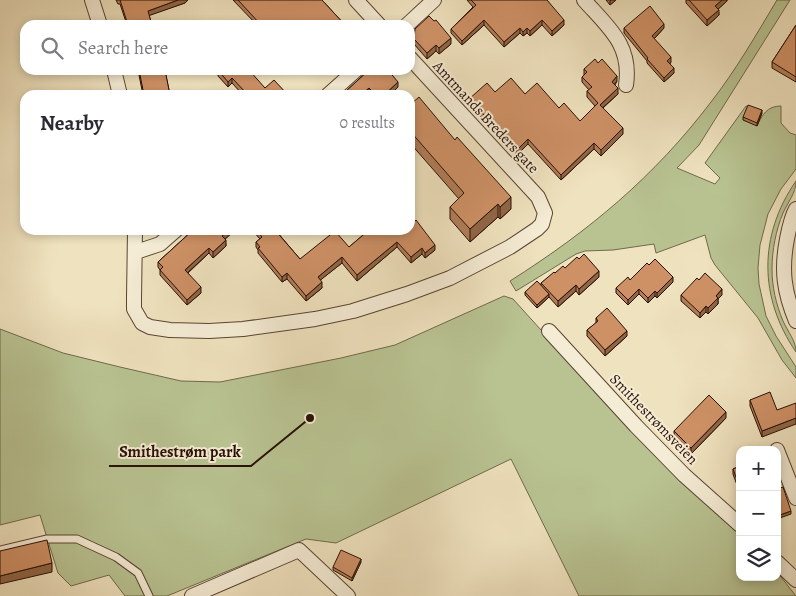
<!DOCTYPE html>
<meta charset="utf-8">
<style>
:root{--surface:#fff;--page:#f7f7f7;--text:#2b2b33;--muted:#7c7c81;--line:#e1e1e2}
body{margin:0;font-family:Alegreya,serif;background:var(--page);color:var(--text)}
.controls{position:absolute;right:15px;bottom:15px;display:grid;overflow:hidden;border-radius:10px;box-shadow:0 2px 8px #0003}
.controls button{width:45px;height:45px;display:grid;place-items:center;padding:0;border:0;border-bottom:1px solid var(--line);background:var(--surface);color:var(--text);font:25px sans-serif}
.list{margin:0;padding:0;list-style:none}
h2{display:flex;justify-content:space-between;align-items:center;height:65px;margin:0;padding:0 20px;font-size:21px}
h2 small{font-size:16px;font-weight:400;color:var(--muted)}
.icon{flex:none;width:28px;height:28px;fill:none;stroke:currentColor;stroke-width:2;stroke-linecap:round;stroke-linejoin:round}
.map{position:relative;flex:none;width:796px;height:596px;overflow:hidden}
.search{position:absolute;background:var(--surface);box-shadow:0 2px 8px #0003;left:20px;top:20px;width:395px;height:55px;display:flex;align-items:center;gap:12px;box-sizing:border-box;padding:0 18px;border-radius:15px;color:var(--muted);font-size:19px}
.panel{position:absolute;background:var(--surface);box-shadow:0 2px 8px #0003;left:20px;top:90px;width:395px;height:145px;border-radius:15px}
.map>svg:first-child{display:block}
</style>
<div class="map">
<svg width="796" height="596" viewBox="0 0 796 596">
<rect width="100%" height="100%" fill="#efe2be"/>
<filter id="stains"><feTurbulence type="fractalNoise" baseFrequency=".004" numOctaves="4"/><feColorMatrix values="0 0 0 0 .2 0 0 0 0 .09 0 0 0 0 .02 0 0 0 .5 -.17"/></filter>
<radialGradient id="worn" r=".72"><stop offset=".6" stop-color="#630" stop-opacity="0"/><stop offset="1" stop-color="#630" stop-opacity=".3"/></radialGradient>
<!-- green -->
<g fill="#b9c392" stroke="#70694b">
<path d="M777 0H790L699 145 677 168 715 184 720 178 705 163 746 106 748 107 757 126C762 115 767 106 781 106V123L790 133 796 135V169L781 189 768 214 760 245 758 268 759 284 766 316 776 336 796 367V378L782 360 758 318 715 265 711 258 705 235 656 253 654 244 613 250 585 251 576 254 516 291 510 281C589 231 654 177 711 102 736 70 756 35 777 0Z"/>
<path d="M796 181C796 193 788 202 783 213 776 230 772 250 772 269 772 287 776 304 783 321 788 332 796 341 796 352 759 298 758 236 796 181Z"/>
<polygon points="504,296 513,299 653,454 740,533 740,577 777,577 777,572 796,596 579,596 511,459 336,543 306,539 167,596 125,596 109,575 71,586 58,573 40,515 0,525 0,329 63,353 120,367 181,381 220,382 341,358 395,345"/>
</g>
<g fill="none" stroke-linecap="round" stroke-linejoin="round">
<!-- service casing -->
<g stroke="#594432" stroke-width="9">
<polyline id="service" points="0,550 47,539 77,539 116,557 138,573 149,596"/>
</g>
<!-- minor casing -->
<g stroke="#594432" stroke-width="16">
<g id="minor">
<polyline points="92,0 100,25"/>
<polyline points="356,0 379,25"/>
<path d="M584 0C608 27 632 45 626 85"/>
<polyline points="407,25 434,0"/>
<polyline points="114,70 120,95"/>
<polyline points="328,95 356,70"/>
<path d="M796 209C791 218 789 229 787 239 781 270 784 292 796 321"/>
<polyline points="135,230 134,299 134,309 142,323 150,327 170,330 209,331 243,329 315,319 353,311 407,294 450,278 510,247 537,229 542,224 545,213 538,197 410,58"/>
<polyline points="136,252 160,244 176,230"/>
<polyline points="549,331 636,426 684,475 740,525"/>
<polyline points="777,450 796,498"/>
<polyline points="777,562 796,580"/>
<polyline points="192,596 299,550 348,596"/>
</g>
</g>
<!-- service -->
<use href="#service" stroke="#f5ecd5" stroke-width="7"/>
<!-- minor -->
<use href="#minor" stroke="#f5ecd5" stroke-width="14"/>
</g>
<!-- wall -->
<g fill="#b17d58" stroke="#270f04">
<polygon points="116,0 188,0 185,3 149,15 152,25 127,25 120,4 118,4"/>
<polygon points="233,0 322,0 345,25 257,25"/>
<polygon points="467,0 547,0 564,25 552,36 542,25 530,36 527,33 523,36 520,33 504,47 484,25 462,45 451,33 451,29 473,7"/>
<polygon points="606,0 616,0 610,5"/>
<polygon points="686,0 727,0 727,1 718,9 719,15 707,26 686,3"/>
<polygon points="796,25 796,82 772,68 772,62"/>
<polygon points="624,28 664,28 654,39 671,62 670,64 674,73 664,82 647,63 647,61 624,33"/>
<polygon points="414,39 451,44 439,54 436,51 427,59 414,44"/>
<polygon points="598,63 617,81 615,85 618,94 603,108 623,134 601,156 594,149 561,180 528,144 517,155 469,104 469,99 495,92 525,94 559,108 580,121 595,106 587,97 587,91 589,90 582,82 582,77 584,75 584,69"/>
<polygon points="138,70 167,70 165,71 170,95 143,95"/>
<polygon points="218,70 265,88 288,95 243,95 232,83 228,87 218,76"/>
<polygon points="369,70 398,87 390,95 371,95 369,93 368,95 344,95 344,93"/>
<polygon points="410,105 511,209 500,219 498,217 470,242 450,219 450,207 459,199 410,143"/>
<polygon points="762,113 757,126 743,120 743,117"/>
<polygon points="193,230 235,230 225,239 226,246 213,258 209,253 188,273 201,293 187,305 160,275 160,270 158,267 158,262"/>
<polygon points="252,230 279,230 277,232 300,259 349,247 369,230 435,250 425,258 422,254 411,263 397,247 357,281 342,263 320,280 322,288 306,301 287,279 282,282 258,253 258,250 256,247 256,242 260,239"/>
<polygon points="649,265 673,282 657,298 655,296 648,303 639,294 628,305 616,293 616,288 630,280"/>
<polygon points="565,268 599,277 579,295 576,291 558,307 549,297 537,308 525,295 525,292 541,285 541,283 555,273"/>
<polygon points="699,280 722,295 718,299 718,304 708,314 706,312 700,318 681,301 681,295"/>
<polygon points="596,318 627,336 605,356 587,336 587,330 596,323"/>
<polygon points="750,400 777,410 762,437 750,406"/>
<polygon points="726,418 691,454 674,437 674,431"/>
<polygon points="740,466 740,493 733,474 733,469"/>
<polygon points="361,562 352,581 333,570 333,567"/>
</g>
<!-- shaded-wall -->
<g fill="#906647" stroke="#270f04">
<polygon points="178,0 188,0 185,3 148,16 148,11"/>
<polygon points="611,0 616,0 610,5 610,1"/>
<polygon points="722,0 727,0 727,1 715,12 715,6"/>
<polygon points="719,10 719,15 707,26 707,20"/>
<polygon points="484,20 484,25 462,45 462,41"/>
<polygon points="542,20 542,25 530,36 530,31"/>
<polygon points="564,20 564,25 552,36 552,31"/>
<polygon points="664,24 664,28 652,41 652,36"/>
<polygon points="520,28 520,33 504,47 504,42"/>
<polygon points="527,28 527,33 523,36 523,32"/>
<polygon points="451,38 451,44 439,54 439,48"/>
<polygon points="436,45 436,51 427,59 427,53"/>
<polygon points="671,57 671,62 667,66 667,61"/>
<polygon points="674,68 674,73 664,82 664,78"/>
<polygon points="617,76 617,81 612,87 612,82"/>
<polygon points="232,78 232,83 228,87 228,82"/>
<polygon points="398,82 398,87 390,95 384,95"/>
<polygon points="369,88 369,93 368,95 361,95"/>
<polygon points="618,88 618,94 600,110 600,105"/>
<polygon points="762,110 762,113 757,126 757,123"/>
<polygon points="623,128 623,134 601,156 601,150"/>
<polygon points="528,139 528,144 517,155 517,150"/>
<polygon points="594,143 594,149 561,180 561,175"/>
<polygon points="511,197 511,209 500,219 500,207"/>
<polygon points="498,204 498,217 470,242 470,229"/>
<polygon points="229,230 235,230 222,242 222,236"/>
<polygon points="226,240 226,246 213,258 213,252"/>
<polygon points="397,242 397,247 357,281 357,275"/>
<polygon points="435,245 435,250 425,258 425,253"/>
<polygon points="209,248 209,253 185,275 185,270"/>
<polygon points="422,248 422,254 411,263 411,257"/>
<polygon points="342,257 342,263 318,282 318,277"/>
<polygon points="599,271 599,277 579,295 579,289"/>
<polygon points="287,273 287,279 282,282 282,277"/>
<polygon points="673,277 673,282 657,298 657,293"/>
<polygon points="322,282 322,288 306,301 306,296"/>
<polygon points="576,285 576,291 558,307 558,301"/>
<polygon points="201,287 201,293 187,305 187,300"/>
<polygon points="639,289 639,294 628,305 628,300"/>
<polygon points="722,289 722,295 718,299 718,304 708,314 708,308 716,296"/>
<polygon points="655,291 655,296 648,303 648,298"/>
<polygon points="549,294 549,297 537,308 537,305"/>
<polygon points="706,306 706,312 700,318 700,313"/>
<polygon points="627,331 627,336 605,356 605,350"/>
<polygon points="726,412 726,418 691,454 691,448"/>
<polygon points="796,418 796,424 762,437 762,431"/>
<polygon points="791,511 791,514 777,519 777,516"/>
<polygon points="361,559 361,562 352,581 352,578"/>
<polygon points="52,563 52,572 0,584 0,576"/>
</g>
<!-- building -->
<g fill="#ce9166" stroke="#270f04">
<polygon points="120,0 178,0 148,11 152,25 128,25"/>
<polygon points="238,0 322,0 345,25 261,25"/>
<polygon points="471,0 547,0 564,20 552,31 542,20 530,31 527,28 523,32 520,28 504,42 484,20 462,41 451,29 476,5"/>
<polygon points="689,0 722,0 715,6 719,10 707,20"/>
<polygon points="650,6 664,24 652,36 671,57 667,61 674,68 664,78 647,59 648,58 624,28"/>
<polygon points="429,16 434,21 436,20 451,38 439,48 436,45 427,53 414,39 415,29"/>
<polygon points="796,25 796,77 772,62"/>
<polygon points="595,59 598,63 602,59 617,76 612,82 618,88 600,105 623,128 601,150 594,143 561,175 528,139 517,150 469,99 487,83 495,92 511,78 525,94 537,83 559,108 564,103 580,121 598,103 587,91 592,87 582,77 587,72 584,69"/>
<polygon points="139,70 165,70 170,95 144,95"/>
<polygon points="218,70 249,70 265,88 274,80 288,95 248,95 232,78 228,82"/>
<polygon points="369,70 388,70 398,82 384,95 376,95 369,88 361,95 346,95 344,93"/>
<polygon points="419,97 455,140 457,137 511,197 500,207 498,204 470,229 450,207 464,193 410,131 410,105"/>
<polygon points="748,105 762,110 757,123 743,117"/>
<polygon points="416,220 435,245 425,253 422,248 411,257 397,242 357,275 342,257 318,277 322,282 306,296 287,273 282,277 258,248 260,247 256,242 262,237 256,230 275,230 300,259 335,231 349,247 369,230 410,230 410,226"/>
<polygon points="193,230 229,230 222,236 226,240 213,252 209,248 185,270 201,287 187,300 160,270 163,267 158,262"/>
<polygon points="584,254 599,271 579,289 576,285 558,301 541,283 554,272 555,273 563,266 565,268 577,257 579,259"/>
<polygon points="655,259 673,277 657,293 655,291 648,298 639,289 628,300 616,288 628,277 630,280 647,263 649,265"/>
<polygon points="705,273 722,289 716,296 718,298 708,308 706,306 700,313 681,295 697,278 699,280"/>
<polygon points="537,281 549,294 537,305 525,292"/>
<polygon points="607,308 627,331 605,350 587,330 598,321 596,318"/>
<polygon points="770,392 777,410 796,403 796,418 762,431 750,400"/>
<polygon points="709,395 726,412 691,448 674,431"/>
<polygon points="740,466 740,488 733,469"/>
<polygon points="783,487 791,511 777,516 777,489"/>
<polygon points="47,540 52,563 0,576 0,551"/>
<polygon points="341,550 361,559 352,578 333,567"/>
</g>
<g text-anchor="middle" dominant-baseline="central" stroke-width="4" stroke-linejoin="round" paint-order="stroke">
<!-- street labels -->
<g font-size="15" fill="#270f04" stroke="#f5ecd5">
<text transform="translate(486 117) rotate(47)">Amtmands Breders gate</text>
<text transform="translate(654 419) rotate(46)">Smithestrømsveien</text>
</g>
</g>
<!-- callouts -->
<path fill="none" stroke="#270f04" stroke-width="2" d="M310 418L251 466H109"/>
<circle fill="#270f04" stroke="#f5ecd5" stroke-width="2" cx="310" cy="418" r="5"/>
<g font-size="16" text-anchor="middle" font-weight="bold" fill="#270f04" stroke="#f5ecd5" stroke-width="4" stroke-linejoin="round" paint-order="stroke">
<text x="180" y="457">Smithestrøm park</text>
</g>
<rect width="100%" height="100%" filter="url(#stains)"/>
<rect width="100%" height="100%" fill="url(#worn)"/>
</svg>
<div class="controls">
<button>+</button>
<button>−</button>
<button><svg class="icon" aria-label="layers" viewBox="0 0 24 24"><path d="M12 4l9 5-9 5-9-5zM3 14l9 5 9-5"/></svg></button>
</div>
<div class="search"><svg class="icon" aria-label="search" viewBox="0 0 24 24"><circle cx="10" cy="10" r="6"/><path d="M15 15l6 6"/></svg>Search here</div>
<section class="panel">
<h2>Nearby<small>0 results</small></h2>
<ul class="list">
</ul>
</section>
</div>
